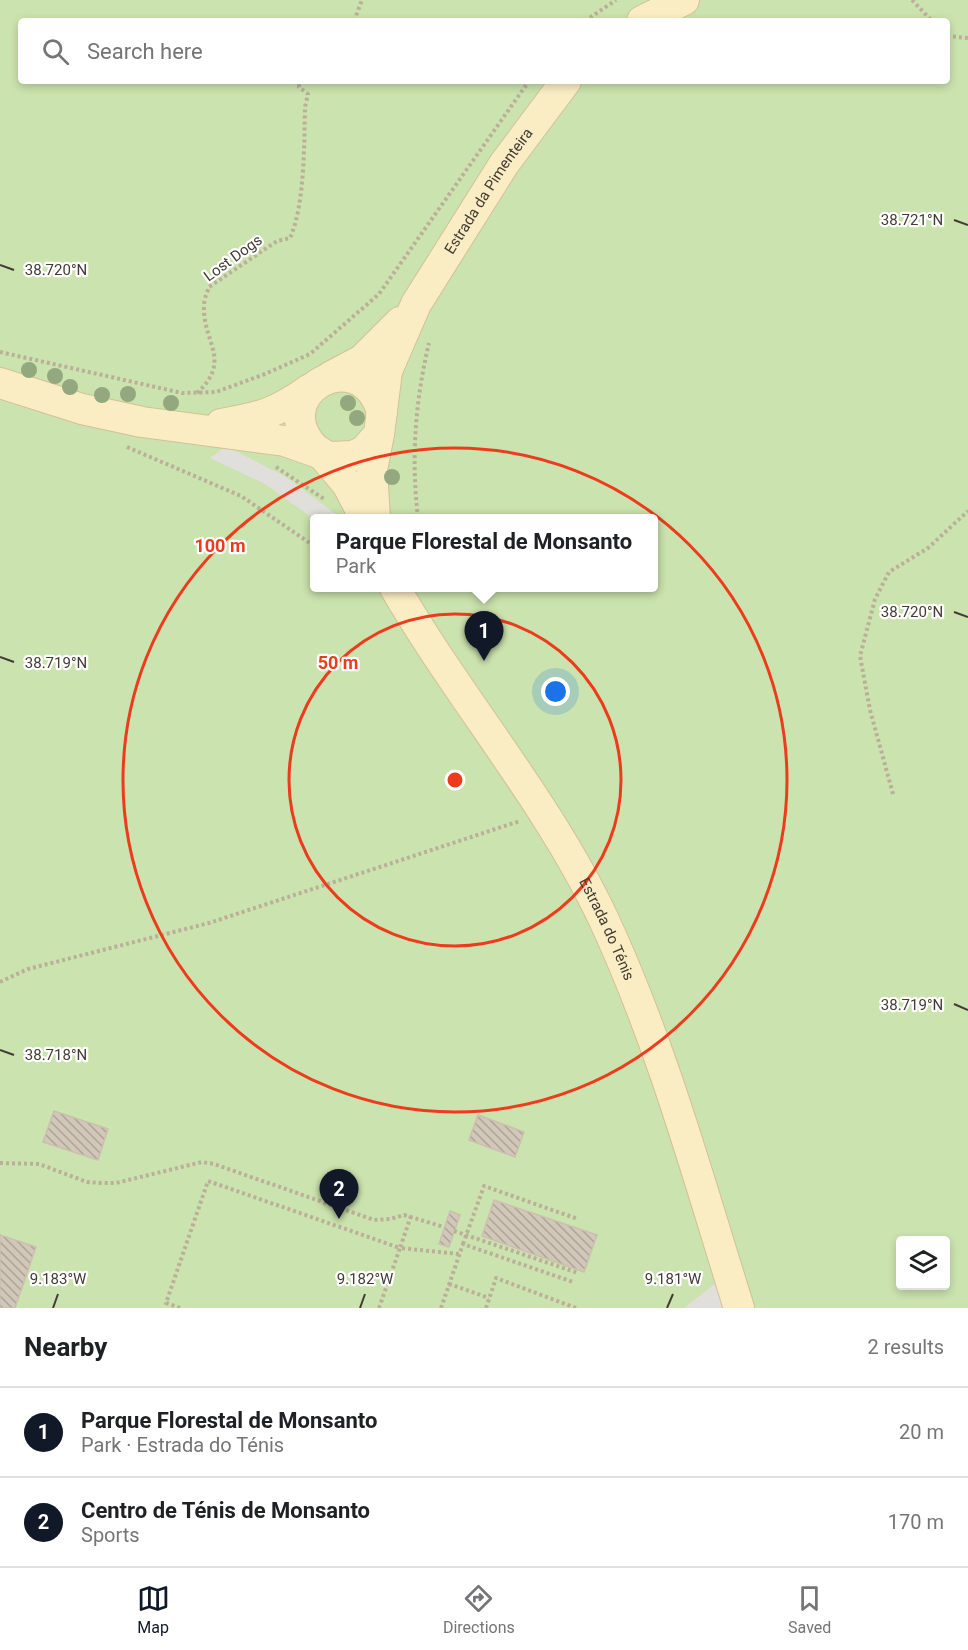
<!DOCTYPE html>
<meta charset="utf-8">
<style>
:root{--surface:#fff;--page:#f6f6f6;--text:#202124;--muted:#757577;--line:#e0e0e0;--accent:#111827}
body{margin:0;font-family:Roboto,sans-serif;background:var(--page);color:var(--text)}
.controls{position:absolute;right:18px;bottom:18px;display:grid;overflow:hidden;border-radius:6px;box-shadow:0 3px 9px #0003}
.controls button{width:54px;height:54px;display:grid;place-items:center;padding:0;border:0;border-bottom:2px solid var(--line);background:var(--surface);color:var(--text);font:30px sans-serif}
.you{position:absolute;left:556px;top:692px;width:21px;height:21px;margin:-15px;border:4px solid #fff;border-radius:50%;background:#1a73e8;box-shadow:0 0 0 9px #1a73e833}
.badge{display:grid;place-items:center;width:39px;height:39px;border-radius:50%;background:var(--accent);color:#fff;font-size:20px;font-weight:700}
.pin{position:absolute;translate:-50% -50px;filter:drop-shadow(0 2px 3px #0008)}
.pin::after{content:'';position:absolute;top:32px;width:21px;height:18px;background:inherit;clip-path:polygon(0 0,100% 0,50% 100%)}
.popup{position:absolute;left:310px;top:514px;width:348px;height:78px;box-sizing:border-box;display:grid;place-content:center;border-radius:6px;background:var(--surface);filter:drop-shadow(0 2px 4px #0005);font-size:20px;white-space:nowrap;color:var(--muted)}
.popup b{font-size:22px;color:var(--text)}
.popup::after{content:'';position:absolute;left:50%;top:100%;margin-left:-12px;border:12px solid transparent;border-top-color:var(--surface)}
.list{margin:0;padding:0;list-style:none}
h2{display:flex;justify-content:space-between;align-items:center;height:78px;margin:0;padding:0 24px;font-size:26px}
h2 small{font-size:20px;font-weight:400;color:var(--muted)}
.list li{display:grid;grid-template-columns:39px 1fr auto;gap:18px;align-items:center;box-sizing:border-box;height:90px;padding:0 24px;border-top:2px solid var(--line)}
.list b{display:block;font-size:22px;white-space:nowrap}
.list p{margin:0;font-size:20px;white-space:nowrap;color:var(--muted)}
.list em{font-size:20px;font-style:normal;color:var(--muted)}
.icon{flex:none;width:33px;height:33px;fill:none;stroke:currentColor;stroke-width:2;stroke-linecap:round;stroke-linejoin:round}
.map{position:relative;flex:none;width:968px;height:1308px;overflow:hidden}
.search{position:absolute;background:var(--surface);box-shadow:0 3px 9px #0003;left:18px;right:18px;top:18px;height:66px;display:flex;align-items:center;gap:15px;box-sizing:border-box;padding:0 21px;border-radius:6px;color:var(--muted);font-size:22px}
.sheet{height:258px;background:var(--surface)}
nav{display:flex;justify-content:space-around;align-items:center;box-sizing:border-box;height:84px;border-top:2px solid var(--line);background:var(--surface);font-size:16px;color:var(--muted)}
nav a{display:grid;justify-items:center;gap:3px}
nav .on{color:var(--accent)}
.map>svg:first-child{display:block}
</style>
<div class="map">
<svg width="968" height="1308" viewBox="0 0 968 1308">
<defs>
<pattern id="building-back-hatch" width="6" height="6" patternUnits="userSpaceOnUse" patternTransform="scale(1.5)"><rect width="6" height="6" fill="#d1c8b9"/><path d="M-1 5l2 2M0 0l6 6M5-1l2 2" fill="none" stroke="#aba497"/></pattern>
</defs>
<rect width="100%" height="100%" fill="#f1ece3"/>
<!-- park -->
<path fill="#cbe3ae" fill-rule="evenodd" d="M0 0H968V1308H0ZM21 21H947V81H21ZM314 518H654V588H314ZM900 1240H946V1286H900Z"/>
<!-- parking -->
<g fill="#e1dfdc">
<polygon points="226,446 286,477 341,518 314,519 265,484 210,458"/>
<polygon points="716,1283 724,1308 685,1308 689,1304"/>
</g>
<!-- building -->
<g fill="url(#building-back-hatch)" stroke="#ccc0ad" stroke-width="1.5">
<polygon points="54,1111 108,1129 98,1160 43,1142"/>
<polygon points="478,1115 524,1132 515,1157 469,1140"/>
<polygon points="494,1200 597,1235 584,1272 482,1236"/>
<polygon points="450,1211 460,1215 449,1247 439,1244"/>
<polygon points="0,1235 36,1247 15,1308 0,1308"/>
</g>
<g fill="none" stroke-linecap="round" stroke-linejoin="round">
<!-- secondary casing -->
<g stroke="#d2c197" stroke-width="32">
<g id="secondary">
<polyline points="642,21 684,0"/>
<polyline points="330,377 362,360 400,322"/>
<path id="s1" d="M0 383 82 409 142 422 285 441 330 457 353 456 364 451 379 434 387 371 416 304 504 164 566 81"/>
<path d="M221 424C261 417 277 413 310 389"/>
<path d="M316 450C262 396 359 337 382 412"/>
<polyline points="320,452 347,484 365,518"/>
<polyline points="375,518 372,470 379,434"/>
<path id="s2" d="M395 588C460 700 547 800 603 918 661 1042 698 1177 739 1308"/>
</g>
</g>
<!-- path -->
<g stroke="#bcaf99" stroke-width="4" stroke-dasharray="3 3" stroke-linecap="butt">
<polyline points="912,0 932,21"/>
<polyline points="354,21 362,0"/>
<polyline points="585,21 616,0"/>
<polyline points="947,36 968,38"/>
<polyline points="0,352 182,393 216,392 265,374 310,354 379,294 529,81"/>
<path d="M197 393C233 360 202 342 204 305 204 299 207 293 209 287L277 241 290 238C305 204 304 145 305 107L308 94 299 87V81"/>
<polyline points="127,447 241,496 314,546"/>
<polyline points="276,467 324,499"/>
<path d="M418 518C411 459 415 402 429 343"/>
<polyline points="893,794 870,710 860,656 875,599 889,572 928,548 968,511"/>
<polyline points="0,982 28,969 209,923 520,821"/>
<polyline points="0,1163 39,1164 87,1182 101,1183 116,1183 202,1162 214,1164 374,1220 390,1219 404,1215 444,1227"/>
<polyline points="411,1216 400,1248 459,1254"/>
<polyline points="454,1231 578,1273"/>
<polyline points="463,1244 484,1186 578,1219"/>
<polyline points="449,1284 489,1298"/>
<polyline points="180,1308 166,1303 208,1181 400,1248 379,1308"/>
<polyline points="441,1308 463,1244 573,1282"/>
<polyline points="486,1308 496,1278 576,1308"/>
</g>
<!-- secondary -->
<use href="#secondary" stroke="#fbedc3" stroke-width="30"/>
</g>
<!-- trees -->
<g fill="#93a87e">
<circle cx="29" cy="370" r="8"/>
<circle cx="55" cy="376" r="8"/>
<circle cx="70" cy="387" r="8"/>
<circle cx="128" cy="394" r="8"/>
<circle cx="102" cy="395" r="8"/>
<circle cx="171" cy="403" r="8"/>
<circle cx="348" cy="403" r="8"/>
<circle cx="357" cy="418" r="8"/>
<circle cx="392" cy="477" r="8"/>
</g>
<!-- ticks -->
<path fill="none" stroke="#423c34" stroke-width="2" d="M954 220 968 225M0 265 14 270M954 612 968 617M0 657 14 662M954 1004 968 1010M0 1050 14 1055M53 1308 58 1294M360 1308 365 1294M667 1308 673 1294"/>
<!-- distance rings -->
<g fill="none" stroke="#ee3b1d" stroke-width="3">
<circle cx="455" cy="780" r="166"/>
<circle cx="455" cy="780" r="332"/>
</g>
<g text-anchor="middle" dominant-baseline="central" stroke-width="4.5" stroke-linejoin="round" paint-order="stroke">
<!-- street labels -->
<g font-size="15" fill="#423c34" stroke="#fff">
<text stroke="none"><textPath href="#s1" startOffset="668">Estrada da Pimenteira</textPath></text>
<text transform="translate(233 258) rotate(-36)">Lost Dogs</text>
<text stroke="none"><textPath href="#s2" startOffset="402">Estrada do Ténis</textPath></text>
</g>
</g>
<g font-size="15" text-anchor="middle" fill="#423c34" stroke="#fff" stroke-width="4.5" stroke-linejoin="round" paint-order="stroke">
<text x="912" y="225">38.721°N</text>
<text x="56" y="275">38.720°N</text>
<text x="912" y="617">38.720°N</text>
<text x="56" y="668">38.719°N</text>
<text x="912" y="1010">38.719°N</text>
<text x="56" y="1060">38.718°N</text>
<text x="58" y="1284">9.183°W</text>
<text x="365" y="1284">9.182°W</text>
<text x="673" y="1284">9.181°W</text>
</g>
<circle cx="455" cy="780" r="9" fill="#ee3b1d" stroke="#fff" stroke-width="3"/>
<g font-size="18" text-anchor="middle" font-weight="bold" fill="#ee3b1d" stroke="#fff" stroke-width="4.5" stroke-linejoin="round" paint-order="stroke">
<text x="220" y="552">100 m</text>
<text x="338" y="669">50 m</text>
</g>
</svg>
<div class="controls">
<button><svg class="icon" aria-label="layers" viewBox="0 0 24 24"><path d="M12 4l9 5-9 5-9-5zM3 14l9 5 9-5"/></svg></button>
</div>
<div class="you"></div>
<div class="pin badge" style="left:484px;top:661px">1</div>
<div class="popup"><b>Parque Florestal de Monsanto</b>Park</div>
<div class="pin badge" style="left:339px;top:1219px">2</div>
<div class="search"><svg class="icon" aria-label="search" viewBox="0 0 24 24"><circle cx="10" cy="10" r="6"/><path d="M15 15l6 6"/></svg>Search here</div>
</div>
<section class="sheet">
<h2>Nearby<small>2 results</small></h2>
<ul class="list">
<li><span class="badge">1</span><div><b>Parque Florestal de Monsanto</b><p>Park · Estrada do Ténis</p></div><em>20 m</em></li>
<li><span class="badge">2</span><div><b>Centro de Ténis de Monsanto</b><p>Sports</p></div><em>170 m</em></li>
</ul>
</section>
<nav>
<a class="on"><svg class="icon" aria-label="map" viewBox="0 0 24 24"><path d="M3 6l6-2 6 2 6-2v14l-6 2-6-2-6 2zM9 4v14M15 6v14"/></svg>Map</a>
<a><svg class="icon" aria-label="directions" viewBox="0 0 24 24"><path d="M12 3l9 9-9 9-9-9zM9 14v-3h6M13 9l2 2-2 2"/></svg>Directions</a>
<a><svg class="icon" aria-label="saved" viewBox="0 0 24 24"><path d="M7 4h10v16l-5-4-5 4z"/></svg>Saved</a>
</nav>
